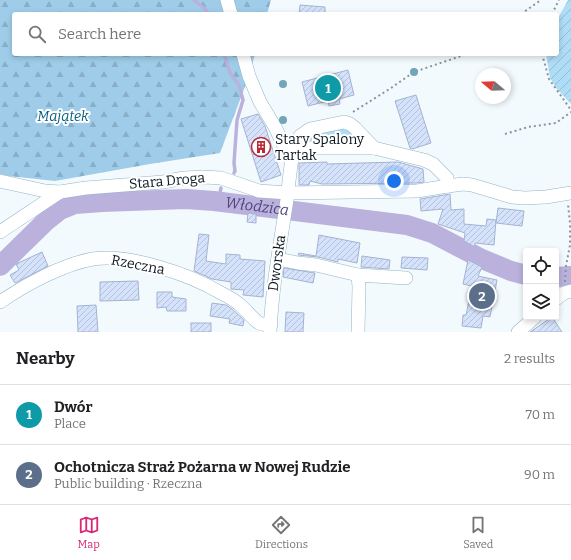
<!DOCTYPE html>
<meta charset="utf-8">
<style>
:root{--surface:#fff;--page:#f2f2f2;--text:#202124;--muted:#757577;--line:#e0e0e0;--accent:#db2777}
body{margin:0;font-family:Bitter,serif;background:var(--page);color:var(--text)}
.controls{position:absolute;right:12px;bottom:12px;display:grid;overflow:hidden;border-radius:4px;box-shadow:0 2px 6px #0003}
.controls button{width:36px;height:36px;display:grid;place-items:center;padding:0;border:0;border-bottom:1px solid var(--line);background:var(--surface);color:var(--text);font:20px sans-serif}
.compass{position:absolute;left:475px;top:68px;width:36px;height:36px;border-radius:50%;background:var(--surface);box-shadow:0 2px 6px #0003;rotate:289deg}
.you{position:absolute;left:394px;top:181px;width:14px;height:14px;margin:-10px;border:3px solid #fff;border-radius:50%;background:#1a73e8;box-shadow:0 0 0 6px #1a73e833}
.badge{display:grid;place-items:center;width:26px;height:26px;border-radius:50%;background:var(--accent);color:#fff;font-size:13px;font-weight:700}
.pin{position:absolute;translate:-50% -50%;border:2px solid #fff;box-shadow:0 1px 4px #0006}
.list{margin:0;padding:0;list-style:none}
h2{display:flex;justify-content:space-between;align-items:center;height:52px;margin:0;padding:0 16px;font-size:17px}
h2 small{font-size:13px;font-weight:400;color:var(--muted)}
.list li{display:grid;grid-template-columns:26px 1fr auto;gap:12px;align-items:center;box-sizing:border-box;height:60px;padding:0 16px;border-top:1px solid var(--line)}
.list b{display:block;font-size:15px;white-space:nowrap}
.list p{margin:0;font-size:13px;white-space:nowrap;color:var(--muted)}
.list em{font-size:13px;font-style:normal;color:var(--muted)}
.icon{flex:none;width:22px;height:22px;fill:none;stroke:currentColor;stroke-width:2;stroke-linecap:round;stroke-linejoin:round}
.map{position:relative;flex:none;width:571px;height:332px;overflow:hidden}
.search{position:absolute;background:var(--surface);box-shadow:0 2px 6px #0003;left:12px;right:12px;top:12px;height:44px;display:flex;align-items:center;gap:10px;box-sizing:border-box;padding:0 14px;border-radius:4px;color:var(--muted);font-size:15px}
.sheet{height:172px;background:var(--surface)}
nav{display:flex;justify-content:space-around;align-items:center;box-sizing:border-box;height:56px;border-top:1px solid var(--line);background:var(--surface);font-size:11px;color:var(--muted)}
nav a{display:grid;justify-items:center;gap:2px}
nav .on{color:var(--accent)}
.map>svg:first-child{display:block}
</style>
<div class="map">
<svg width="571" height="332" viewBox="0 0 571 332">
<defs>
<pattern id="forest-firs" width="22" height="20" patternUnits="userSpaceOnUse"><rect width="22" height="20" fill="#9fcde9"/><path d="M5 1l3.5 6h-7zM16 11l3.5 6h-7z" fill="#88afc7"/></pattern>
<pattern id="garden-furrows" width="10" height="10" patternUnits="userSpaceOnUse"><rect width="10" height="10" fill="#afdcf7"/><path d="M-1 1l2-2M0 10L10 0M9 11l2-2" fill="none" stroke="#95bcd3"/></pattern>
<pattern id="building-hatch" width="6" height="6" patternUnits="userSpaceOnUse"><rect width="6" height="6" fill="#d5e2fc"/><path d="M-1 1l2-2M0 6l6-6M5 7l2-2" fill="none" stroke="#b6c1d8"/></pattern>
</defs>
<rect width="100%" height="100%" fill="#f3fafe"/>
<!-- green -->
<polygon fill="#afdcf7" points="339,123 355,135 352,141 339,143 301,143 302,135"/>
<!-- forest -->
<polygon fill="url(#forest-firs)" points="0,0 271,0 267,14 14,14 14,54 255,54 249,76 220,153 150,164 55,181 0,175"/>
<!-- garden -->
<polygon fill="url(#garden-furrows)" points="568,0 571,0 571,104 557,89 550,78 546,54 557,54 557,20"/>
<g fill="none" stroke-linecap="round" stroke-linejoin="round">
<!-- stream -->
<g stroke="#bab1dd" stroke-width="3.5">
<polyline points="194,0 205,9 208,14"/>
<polyline points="224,54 230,73 239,85 243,100 237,120 234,163 235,171 234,173"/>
<polyline points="218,201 221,188"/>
</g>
<!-- river -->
<g stroke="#bab1dd" stroke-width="20">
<path id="s1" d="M0 266 45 222 60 210 75 204 102 202 186 199 214 201 407 225 432 233 482 259 511 271 526 275"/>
<polyline points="556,277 571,276"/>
</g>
</g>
<!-- building -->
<g fill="url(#building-hatch)" stroke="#a4b3d1">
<polygon points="300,5 325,7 325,14 299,14"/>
<polygon points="348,70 354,95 339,99 340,104 329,106 328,101 308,106 302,82"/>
<polygon points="416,95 431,143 412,149 410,148 395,101"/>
<polygon points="258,114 265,126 281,175 261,182 241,119"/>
<polygon points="327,162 327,164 398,162 423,169 424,182 416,183 322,184 310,181 309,185 299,185 299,163"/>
<polygon points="450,194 451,210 464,209 464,224 486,226 487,219 496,220 494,245 475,243 475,247 464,241 465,233 438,224 443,209 421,211 420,199"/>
<polygon points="498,208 524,211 522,226 496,223"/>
<polygon points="248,213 256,214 256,223 247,222"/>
<polygon points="199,234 209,235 206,261 226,264 226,254 240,255 240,259 265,261 263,297 243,295 244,290 231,289 231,282 212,279 207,277 207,276 203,275 194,271"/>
<polygon points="319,235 360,243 357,263 338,259 338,262 318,257 298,255 299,253 316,256"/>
<polygon points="42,252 48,266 15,283 10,275 19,270 16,264"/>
<polygon points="362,256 390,260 389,269 361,267"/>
<polygon points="402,257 428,258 427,270 401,268"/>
<polygon points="468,260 482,267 478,276 497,280 490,317 483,316 481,328 462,326 463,315 466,315 472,286 463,284"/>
<polygon points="284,268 315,273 313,283 283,277"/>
<polygon points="138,281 139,300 100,301 100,282"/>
<polygon points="157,292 172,292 172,297 186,299 186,311 167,311 166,307 157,308"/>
<polygon points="212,303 226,305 232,309 244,320 243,326 229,323 230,319 210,316"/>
<polygon points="96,305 98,332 78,332 77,306"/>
<polygon points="286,312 304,313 303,332 285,332"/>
<polygon points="552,317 562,332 530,332"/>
<rect x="191" y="323" width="20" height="9"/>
</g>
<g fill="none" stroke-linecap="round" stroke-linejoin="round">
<!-- minor casing -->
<g stroke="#92b4c8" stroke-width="14">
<g id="minor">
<polyline points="227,0 231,14"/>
<polyline points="243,54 249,76 260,102 275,127 291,161"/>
<polyline points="294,148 300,136 310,129 344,122 350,124 355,128 374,148"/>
<polyline points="0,181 45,191 60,192 86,188 163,182 184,178 204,177 221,178 259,191 288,193 417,191 448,186 463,184 472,185 512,197 525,198 546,197 571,193"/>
<polyline points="0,232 60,192"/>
<polyline points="278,259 298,263 316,265 358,275 359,287 358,332"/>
<polyline points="358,275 406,278"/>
<polyline points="556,299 564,293 571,291"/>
<path d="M0 302C25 285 63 264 93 259 128 253 191 275 221 293 227 296 234 300 239 304 246 310 252 318 259 323 262 325 267 324 271 324"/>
<path d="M270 332C272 288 280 244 287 200 289 183 290 166 294 148H374L424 160 433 164 447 178 448 186"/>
<polyline points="518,332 535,317"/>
</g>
</g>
<!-- path -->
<g stroke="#8a949a" stroke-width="2" stroke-dasharray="2 3" stroke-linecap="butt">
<polyline points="521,14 541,0"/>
<polyline points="552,14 559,0"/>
<polyline points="542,54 549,79 571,110"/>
<polyline points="353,112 391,88 414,72 467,54"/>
<polyline points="505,134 528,127 556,123 571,112"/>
<polyline points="565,282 566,266 570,245 570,223 568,204"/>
</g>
<!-- minor -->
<use href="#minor" stroke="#fff" stroke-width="13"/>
</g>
<!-- trees -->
<g fill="#72a4ba">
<circle cx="414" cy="72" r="4"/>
<circle cx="283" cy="84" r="4"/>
<circle cx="283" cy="120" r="4"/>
</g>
<!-- icons -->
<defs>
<g id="building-ring" transform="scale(1)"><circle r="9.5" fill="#fff" stroke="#b92835" stroke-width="1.5"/><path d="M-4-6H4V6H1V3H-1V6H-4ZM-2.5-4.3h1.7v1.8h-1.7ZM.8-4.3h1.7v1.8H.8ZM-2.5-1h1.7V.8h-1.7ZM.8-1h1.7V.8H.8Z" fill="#b92835"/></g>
</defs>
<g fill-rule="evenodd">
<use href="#building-ring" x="261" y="147"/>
</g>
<g text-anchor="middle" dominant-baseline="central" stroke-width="4" stroke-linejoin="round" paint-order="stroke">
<!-- park labels -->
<g font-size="14" font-style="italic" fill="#095e82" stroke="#fff">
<text x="63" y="116">Majątek</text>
</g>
<!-- poi labels -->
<g font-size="14" fill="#09161e" stroke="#fff" text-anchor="start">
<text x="275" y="139">Stary Spalony<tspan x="275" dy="16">Tartak</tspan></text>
</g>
<!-- street labels -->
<g font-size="14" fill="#09161e" stroke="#fff">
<text transform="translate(167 181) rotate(-5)">Stara Droga</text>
<text transform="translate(277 263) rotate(-82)">Dworska</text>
<text transform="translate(138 265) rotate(11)">Rzeczna</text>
</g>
<!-- water labels -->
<g font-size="15" font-style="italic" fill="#52447d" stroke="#fff">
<text stroke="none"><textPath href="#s1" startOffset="281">Włodzica</textPath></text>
</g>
</g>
</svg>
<div class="controls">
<button><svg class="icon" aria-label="locate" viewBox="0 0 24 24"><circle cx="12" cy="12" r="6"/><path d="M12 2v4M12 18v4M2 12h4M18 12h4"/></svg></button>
<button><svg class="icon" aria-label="layers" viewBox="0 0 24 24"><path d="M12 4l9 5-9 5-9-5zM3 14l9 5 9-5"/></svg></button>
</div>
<svg class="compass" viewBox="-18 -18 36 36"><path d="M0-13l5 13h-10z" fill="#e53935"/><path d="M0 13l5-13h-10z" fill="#757577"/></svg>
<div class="you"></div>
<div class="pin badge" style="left:328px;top:88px;background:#0f9aa8">1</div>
<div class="pin badge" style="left:482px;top:296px;background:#5c6f8a">2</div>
<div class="search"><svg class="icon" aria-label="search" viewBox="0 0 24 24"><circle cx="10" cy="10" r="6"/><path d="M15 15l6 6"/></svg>Search here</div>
</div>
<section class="sheet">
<h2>Nearby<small>2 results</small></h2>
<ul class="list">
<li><span class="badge" style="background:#0f9aa8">1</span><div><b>Dwór</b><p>Place</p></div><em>70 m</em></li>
<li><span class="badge" style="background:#5c6f8a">2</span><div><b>Ochotnicza Straż Pożarna w Nowej Rudzie</b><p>Public building · Rzeczna</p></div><em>90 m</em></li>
</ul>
</section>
<nav>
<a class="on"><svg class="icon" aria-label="map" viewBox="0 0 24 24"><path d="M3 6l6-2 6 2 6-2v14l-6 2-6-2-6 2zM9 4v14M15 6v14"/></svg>Map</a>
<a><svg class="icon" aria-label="directions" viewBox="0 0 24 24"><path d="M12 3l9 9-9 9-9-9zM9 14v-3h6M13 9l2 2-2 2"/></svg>Directions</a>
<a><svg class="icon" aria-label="saved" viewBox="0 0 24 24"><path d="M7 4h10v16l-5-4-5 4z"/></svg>Saved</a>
</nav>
